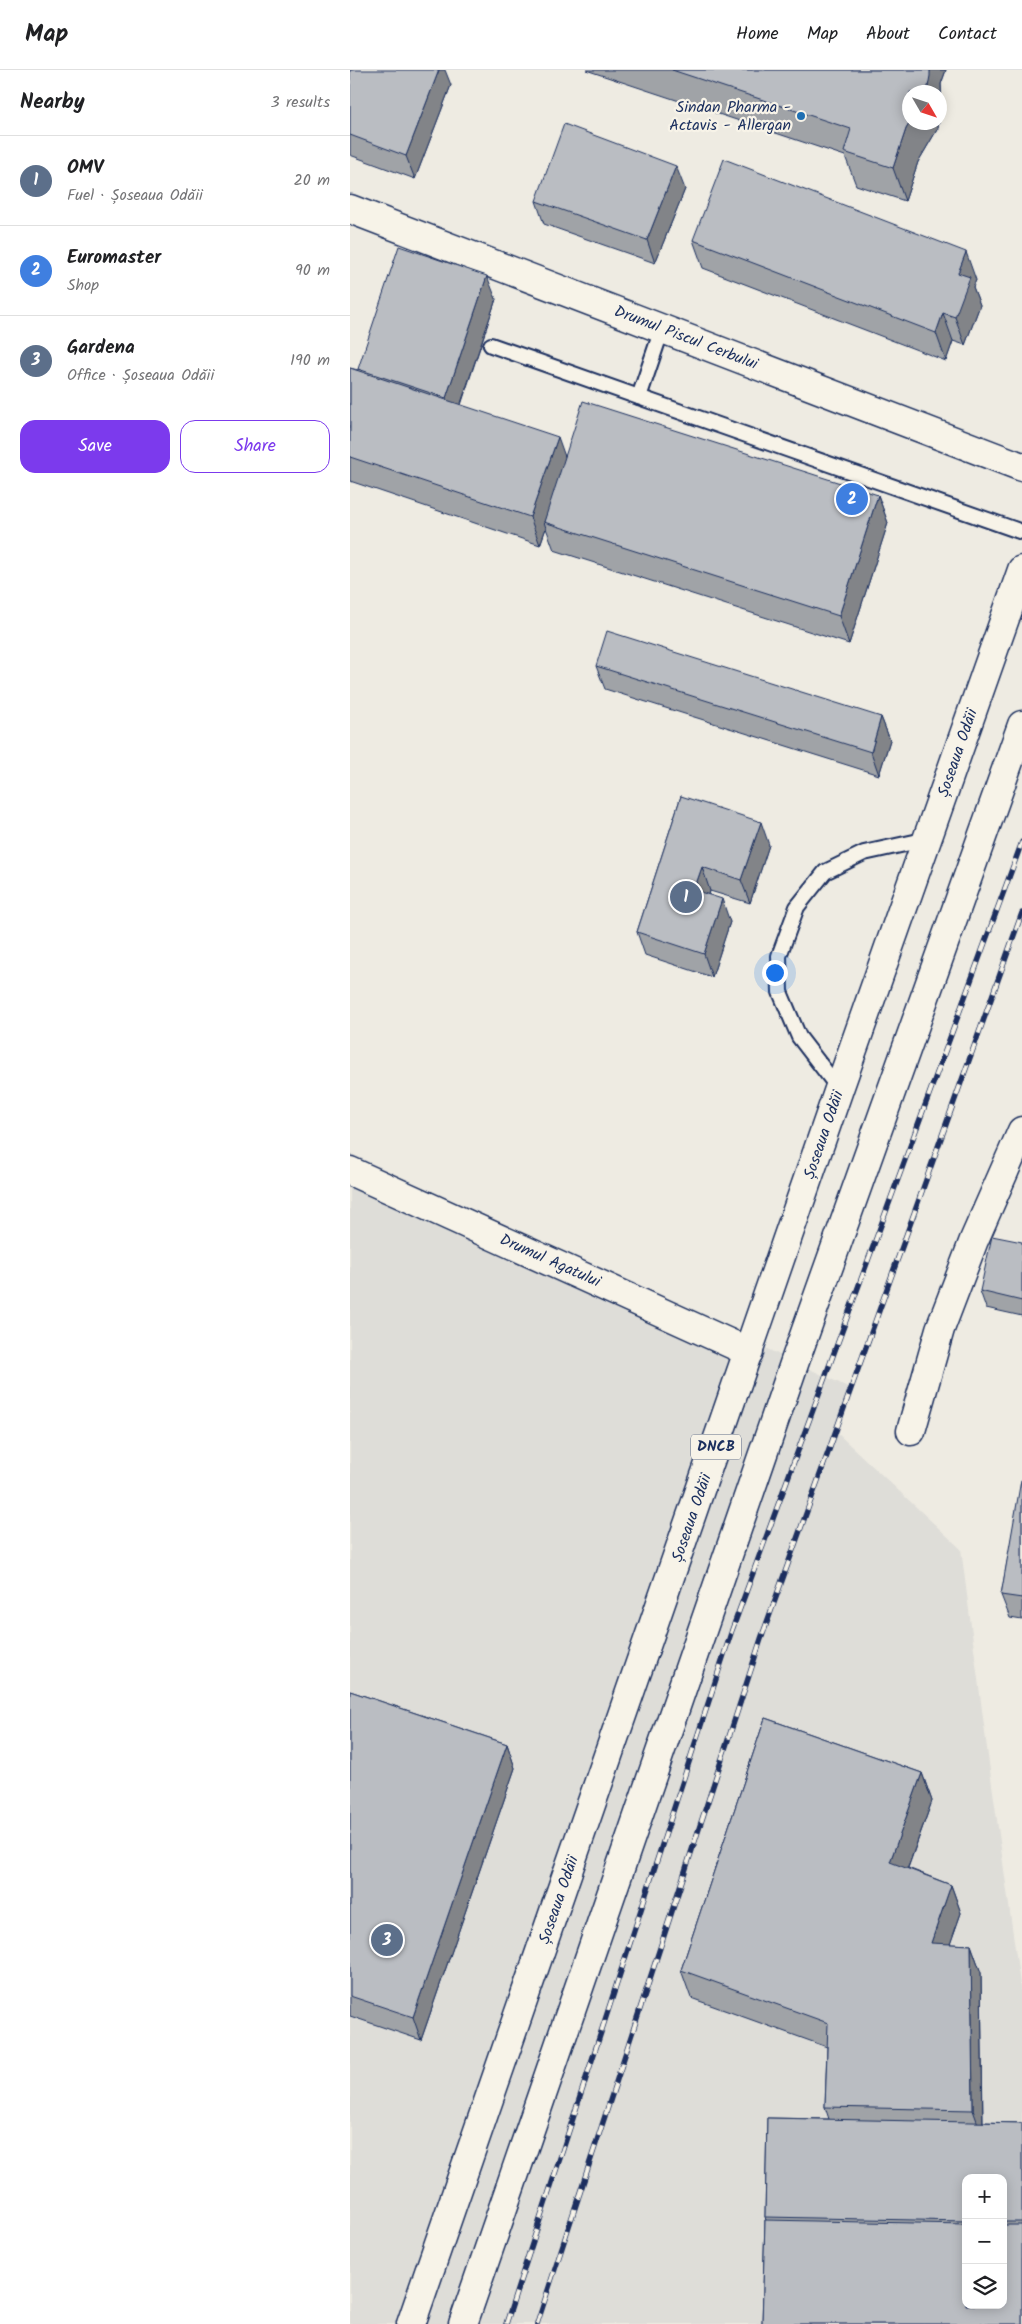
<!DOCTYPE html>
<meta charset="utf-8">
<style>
:root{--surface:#fff;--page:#f2f2f2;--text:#202124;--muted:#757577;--line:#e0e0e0;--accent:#7c3aed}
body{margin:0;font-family:Kalam,sans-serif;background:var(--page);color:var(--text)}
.controls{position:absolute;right:15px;bottom:15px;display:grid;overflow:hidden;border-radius:10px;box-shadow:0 2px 12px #0003}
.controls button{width:45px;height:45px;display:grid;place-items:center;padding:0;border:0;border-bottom:1px solid var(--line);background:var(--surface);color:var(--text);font:25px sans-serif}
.compass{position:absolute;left:552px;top:15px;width:45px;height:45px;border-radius:50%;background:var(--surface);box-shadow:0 2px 12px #0003;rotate:129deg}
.you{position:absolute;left:424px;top:902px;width:18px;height:18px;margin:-12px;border:4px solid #fff;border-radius:50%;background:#1a73e8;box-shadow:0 0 0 8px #1a73e833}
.badge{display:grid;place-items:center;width:32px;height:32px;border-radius:50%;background:var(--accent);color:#fff;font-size:16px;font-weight:700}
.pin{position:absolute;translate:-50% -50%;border:2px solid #fff;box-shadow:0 1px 5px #0006}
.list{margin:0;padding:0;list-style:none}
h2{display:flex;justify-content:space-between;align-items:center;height:65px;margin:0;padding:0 20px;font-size:21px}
h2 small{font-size:16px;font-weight:400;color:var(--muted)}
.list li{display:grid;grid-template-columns:32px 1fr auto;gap:15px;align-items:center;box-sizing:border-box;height:90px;padding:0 20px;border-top:1px solid var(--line)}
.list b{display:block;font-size:19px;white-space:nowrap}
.list p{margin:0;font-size:16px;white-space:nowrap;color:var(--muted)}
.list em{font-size:16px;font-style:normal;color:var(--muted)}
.actions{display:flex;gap:10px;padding:15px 20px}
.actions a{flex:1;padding:11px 0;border:1px solid var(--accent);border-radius:15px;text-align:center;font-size:18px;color:var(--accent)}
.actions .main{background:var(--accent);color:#fff}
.icon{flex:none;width:28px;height:28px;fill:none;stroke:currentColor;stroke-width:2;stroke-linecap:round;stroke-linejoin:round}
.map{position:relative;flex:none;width:672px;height:2254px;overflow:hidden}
header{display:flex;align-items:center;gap:30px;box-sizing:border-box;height:70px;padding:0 25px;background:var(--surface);border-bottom:1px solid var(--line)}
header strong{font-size:24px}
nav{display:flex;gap:28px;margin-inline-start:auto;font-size:18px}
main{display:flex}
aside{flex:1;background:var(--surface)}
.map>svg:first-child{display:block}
</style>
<header>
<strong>Map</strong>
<nav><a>Home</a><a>Map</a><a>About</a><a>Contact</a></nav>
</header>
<main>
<aside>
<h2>Nearby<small>3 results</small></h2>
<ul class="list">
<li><span class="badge" style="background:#5c6f8a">1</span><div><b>OMV</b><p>Fuel · Șoseaua Odăii</p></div><em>20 m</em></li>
<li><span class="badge" style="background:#3f7fe0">2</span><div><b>Euromaster</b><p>Shop</p></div><em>90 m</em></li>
<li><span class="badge" style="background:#5c6f8a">3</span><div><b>Gardena</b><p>Office · Șoseaua Odăii</p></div><em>190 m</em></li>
</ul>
<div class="actions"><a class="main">Save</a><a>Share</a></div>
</aside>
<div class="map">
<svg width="672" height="2254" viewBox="0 0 672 2254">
<rect width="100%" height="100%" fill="#eeebe2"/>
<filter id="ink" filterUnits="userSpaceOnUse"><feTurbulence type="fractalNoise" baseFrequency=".02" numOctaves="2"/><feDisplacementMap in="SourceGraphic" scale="10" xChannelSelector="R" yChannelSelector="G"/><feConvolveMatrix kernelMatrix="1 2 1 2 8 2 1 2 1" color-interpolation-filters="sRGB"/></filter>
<g filter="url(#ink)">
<!-- built -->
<path fill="#deddd8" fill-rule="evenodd" d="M0 1083 502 1319 487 1363 611 1479 638 1686 672 1928V2254H0ZM616 2108H653V2235H616Z"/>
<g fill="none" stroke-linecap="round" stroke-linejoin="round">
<!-- service casing -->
<g stroke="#1b2f5e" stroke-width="18">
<g id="service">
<polyline points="141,275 672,462"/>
<polyline points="289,327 312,259"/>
<polyline points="489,1019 449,967 430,922 429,886 447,837 475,802 514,783 578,769"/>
</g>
</g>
<!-- minor casing -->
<g stroke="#1b2f5e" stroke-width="31">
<g id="minor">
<polyline points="0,139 672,397"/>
<polyline points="0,1101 399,1282"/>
<polyline points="561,1361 590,1259 624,1170 672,1061"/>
</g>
</g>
<!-- primary casing -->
<g stroke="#1b2f5e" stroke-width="31">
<g id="primary">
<polyline points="61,2254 489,1019 672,500"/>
<polyline points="113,2254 445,1291 672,655"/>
</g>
</g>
<!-- service -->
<use href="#service" stroke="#f7f3e8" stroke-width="14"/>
<!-- minor -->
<use href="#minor" stroke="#f7f3e8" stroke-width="28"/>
<!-- primary -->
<use href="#primary" stroke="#f7f3e8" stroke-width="28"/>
<!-- rail casing -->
<g stroke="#1b2f5e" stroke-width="5.5">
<g id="rail">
<polyline points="156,2254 382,1560 672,772"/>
<polyline points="187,2254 411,1569 672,843"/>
</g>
</g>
<!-- rail -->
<use href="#rail" stroke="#f7f3e8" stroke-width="4" stroke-dasharray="11" stroke-linecap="butt"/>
</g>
<!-- wall -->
<g fill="#a0a3a7" stroke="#1b2f5e" fill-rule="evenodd">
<polygon points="0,0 101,15 65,109 0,85"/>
<polygon points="236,0 596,0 591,14 592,39 590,50 590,22 588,58 568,92 555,131 506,115 495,86"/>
<polygon points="335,119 305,193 194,154 186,131"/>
<polygon points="343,170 626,210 623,217 630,235 615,275 603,271 596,291 353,198"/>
<polygon points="146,229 111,335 215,387 528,425 538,453 499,574 204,480 196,458 190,475 0,411 0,298 8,300 8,299"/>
<polygon points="246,596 531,647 540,670 529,705 255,619"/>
<polygon points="331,726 419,775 400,833 360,821 359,825 380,852 362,907 295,885 287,862"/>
<polygon points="672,1172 672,1246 636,1238 630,1221"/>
<polygon points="672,1410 672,1550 660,1548 651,1525"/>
<polygon points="0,1621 157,1674 165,1698 71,1970 0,1946"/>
<path d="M415 1648 572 1703 582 1731 558 1798 601 1815 611 1843 600 1874 621 1875 631 1903 633 2052 672 2053V2254H412L415 2150H416L415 2147 417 2048 479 2049 475 2037 477 1977 341 1928 331 1900ZM616 2108H653V2235H616Z"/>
</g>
<!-- shaded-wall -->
<g fill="#828488" stroke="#1b2f5e">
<polygon points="89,0 95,0 101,15 65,109 56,86"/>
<polygon points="580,0 596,0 591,14 592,39 590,50 590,22 577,22"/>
<polygon points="560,52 589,52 588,58 568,92 555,131 543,98 556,59"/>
<polygon points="326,96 335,119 305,193 297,170"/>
<polygon points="616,182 626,210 623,217 630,235 615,275 605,247 608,203"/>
<polygon points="137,206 146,229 105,351 96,328"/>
<polygon points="593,243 603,271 596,291 586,263"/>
<polygon points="208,367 218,395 194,452 196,458 190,475 180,447"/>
<polygon points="528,425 538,453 499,574 489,546"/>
<polygon points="531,647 540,670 529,705 521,682"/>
<polygon points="411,752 419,775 400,833 391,810"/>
<polygon points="352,797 360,821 353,843 344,820"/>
<polygon points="372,829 380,852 362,907 354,884"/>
<polygon points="157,1674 165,1698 71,1970 63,1947"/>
<polygon points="572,1703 582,1731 550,1819 540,1792"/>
<polygon points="601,1815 611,1843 591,1900 581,1873"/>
<polygon points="621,1875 631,1903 633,2068 623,2040"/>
</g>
<!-- building -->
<g fill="#babdc2" stroke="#1b2f5e">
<polygon points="0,0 89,0 56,86 0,65"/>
<polygon points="322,0 580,0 580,6 577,22 560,22 560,52 556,59 543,98 494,82 501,59"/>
<polygon points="214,54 326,96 297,170 186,131"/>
<polygon points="374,89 616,182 608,203 620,207 605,247 593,243 586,263 343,170"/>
<polygon points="49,176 137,206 96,328 8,299"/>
<polygon points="0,298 208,367 180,447 0,387"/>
<polygon points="233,331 528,425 489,546 194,452"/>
<polygon points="257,561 531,647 521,682 246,596"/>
<polygon points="331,726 411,752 391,810 352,797 344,820 372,829 354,884 287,862"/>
<polygon points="642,1166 672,1172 672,1231 630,1221"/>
<polygon points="671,1410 672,1410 672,1528 651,1525"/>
<polygon points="0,1621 157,1674 63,1947 0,1926"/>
<polygon points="415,1648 572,1703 540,1792 601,1815 581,1873 621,1875 623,2040 475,2037 478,1953 331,1900"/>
<polygon points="417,2048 672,2053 672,2152 653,2152 653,2108 616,2108 616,2151 415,2147"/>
<polygon points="415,2150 616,2154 616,2235 653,2235 653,2155 672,2155 672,2254 412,2254"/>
</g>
</g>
<!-- markers -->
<circle fill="#1f6fb2" stroke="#f7f3e8" stroke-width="2" cx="451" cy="46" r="5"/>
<g text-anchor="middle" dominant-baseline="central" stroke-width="4.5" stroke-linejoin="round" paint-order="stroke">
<!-- shield labels -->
<rect fill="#f7f3e8" stroke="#5d6a87" stroke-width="1" x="341" y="1364.5" width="50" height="25" rx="4"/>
<g font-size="15" font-weight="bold" fill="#1b2f5e">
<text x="366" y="1377">DNCB</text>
</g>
<!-- poi labels -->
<g font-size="16" fill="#1b2f5e" stroke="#f7f3e8" text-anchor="end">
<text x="441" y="37">Sindan Pharma -<tspan x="441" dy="18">Actavis - Allergan</tspan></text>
</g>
<!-- street labels -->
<g font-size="16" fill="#1b2f5e" stroke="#f7f3e8">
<text transform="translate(336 268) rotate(21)">Drumul Piscul Cerbului</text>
<text transform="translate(608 683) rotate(-71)">Șoseaua Odăii</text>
<text transform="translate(474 1065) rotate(-71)">Șoseaua Odăii</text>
<text transform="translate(200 1191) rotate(24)">Drumul Agatului</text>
<text transform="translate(342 1448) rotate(-71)">Șoseaua Odăii</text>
<text transform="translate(209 1830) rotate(-71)">Șoseaua Odăii</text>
</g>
</g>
</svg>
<div class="controls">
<button>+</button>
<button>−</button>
<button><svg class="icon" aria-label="layers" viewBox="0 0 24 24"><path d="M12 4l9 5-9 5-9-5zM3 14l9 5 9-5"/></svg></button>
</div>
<svg class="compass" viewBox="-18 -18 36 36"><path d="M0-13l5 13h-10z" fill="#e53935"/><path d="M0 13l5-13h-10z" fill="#757577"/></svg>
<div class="you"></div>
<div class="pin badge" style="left:336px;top:827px;background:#5c6f8a">1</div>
<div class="pin badge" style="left:502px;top:429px;background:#3f7fe0">2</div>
<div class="pin badge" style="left:37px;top:1870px;background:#5c6f8a">3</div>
</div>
</main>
